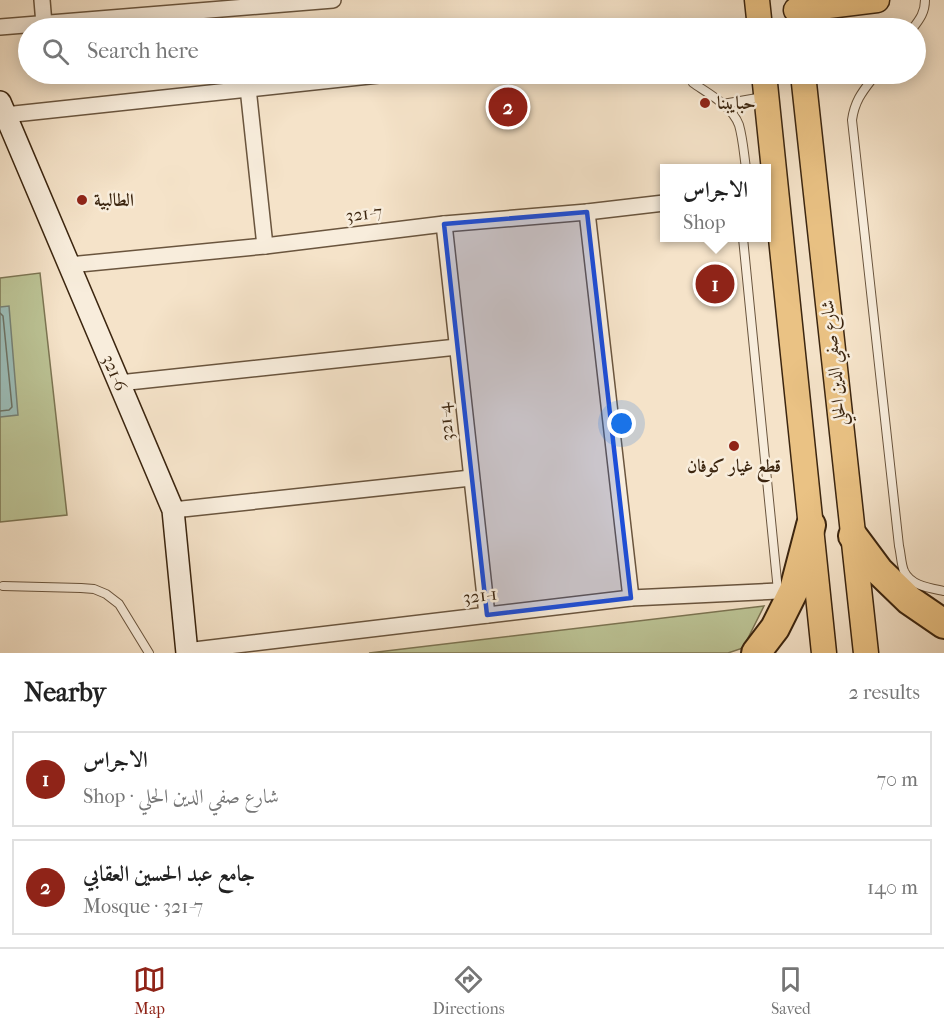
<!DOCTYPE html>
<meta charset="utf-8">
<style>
:root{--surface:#fff;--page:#f6f6f6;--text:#222;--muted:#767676;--line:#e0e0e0;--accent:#8f2418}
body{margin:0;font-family:"IM FELL French Canon",Amiri,serif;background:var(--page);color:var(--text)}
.you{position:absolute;left:622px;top:424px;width:21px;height:21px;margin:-15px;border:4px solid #fff;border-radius:50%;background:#1a73e8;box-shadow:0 0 0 9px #1a73e833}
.badge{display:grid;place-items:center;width:39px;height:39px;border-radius:50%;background:var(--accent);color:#fff;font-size:20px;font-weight:700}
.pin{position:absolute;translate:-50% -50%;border:3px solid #fff;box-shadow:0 2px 6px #0006}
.popup{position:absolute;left:660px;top:164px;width:111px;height:78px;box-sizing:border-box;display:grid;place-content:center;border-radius:0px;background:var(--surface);filter:drop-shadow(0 2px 4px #0005);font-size:20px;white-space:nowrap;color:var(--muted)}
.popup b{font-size:22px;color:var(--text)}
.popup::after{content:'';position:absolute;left:50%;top:100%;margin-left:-12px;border:12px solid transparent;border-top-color:var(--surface)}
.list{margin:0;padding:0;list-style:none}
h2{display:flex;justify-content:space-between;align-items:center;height:78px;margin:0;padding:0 24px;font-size:26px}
h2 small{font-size:20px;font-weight:400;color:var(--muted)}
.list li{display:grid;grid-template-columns:39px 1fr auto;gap:18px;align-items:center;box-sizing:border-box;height:96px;margin:0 12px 12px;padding:0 12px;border:2px solid var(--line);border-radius:0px}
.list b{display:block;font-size:22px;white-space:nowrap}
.list p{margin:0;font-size:20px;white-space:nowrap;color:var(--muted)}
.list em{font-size:20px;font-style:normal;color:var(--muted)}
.icon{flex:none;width:33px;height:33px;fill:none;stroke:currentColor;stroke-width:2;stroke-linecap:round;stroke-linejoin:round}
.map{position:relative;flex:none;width:944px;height:653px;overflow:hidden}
.search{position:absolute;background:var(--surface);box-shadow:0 3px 15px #0003;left:18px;right:18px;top:18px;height:66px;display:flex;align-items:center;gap:15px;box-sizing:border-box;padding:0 21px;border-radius:33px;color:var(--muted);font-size:22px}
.sheet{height:294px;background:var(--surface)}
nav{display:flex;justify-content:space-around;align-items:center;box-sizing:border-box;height:84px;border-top:2px solid var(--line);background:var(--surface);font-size:16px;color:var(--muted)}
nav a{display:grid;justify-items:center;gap:3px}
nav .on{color:var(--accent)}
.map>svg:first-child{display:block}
</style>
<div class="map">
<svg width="944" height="653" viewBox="0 0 944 653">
<rect width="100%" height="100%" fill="#f5e3c9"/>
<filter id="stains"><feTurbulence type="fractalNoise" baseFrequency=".00333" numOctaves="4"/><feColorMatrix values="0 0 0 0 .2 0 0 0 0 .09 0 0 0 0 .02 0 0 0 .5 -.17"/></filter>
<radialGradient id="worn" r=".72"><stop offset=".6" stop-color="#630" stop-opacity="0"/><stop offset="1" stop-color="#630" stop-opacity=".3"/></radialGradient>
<!-- green -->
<g fill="#bcc496" stroke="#7c7553" stroke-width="1.5">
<polygon points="40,273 67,515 0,522 0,278"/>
<polygon points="764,606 743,648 728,653 369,653"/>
</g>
<!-- water -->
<polygon fill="#9cbeb9" stroke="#768175" stroke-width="1.5" points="9,306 18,415 0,417 0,307"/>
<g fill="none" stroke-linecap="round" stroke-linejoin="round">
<!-- shore -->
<polyline stroke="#6c7264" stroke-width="1.5" points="0,313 3,316 12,407 9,410 0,411"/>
<!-- lane casing -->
<g stroke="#6a553e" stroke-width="10">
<g id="lane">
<path d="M913 28C920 19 925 12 925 0"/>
<path d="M876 74C864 90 855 99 852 120L899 546C901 554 901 564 904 571 911 586 930 588 944 591"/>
<path d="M693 83C709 94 732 106 739 125 743 139 744 155 746 168"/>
<polyline points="723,104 763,97"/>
<polyline points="743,238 778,591"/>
<polyline points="3,586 81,588 94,589 106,594 119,604 149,653"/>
</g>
</g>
<!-- street casing -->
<g stroke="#6a553e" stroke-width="18">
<g id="street">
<polyline points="42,0 44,24"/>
<polyline points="0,27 333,0"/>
<polyline points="248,88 265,246"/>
<polyline points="5,115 388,74"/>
<polyline points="587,212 631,598"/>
<polyline points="444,224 487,615"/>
<polyline points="69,265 265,246 444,224 587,212 664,203"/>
<polyline points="119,383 457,347"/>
<polyline points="173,510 471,478"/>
<polyline points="186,651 631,598 778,591"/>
</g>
</g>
<!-- secondary casing -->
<g stroke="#3c2610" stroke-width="24">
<g id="secondary">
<path id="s1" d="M0 102 173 510 187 653"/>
</g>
</g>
<!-- primary casing -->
<g stroke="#3c2610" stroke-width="27">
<g id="primary">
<polyline points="757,0 760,28"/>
<polyline points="796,10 877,0"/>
<polyline points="764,74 824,653"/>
<polyline points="803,74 866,653"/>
</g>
</g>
<!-- highway casing -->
<g stroke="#3c2610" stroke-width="32">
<g id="highway">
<polyline points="853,536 879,571 909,600 944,624"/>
<polyline points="756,653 775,628 794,590 811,525"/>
</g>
</g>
<!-- lane -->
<use href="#lane" stroke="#f8eddc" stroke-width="8"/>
<!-- street -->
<use href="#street" stroke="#f8eddc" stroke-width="15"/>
<!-- secondary -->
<use href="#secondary" stroke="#f8eddc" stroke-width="21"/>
<!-- primary -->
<use href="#primary" stroke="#eac284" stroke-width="24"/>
<!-- highway -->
<use href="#highway" stroke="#eac284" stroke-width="28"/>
</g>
<!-- marked area -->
<path fill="#1d4ed8" fill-opacity="0.2" stroke="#1d4ed8" stroke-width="4.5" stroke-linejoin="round" d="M587 212 631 598 487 615 444 224Z"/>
<!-- markers -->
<g fill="#8f2418" stroke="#f8eddc" stroke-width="2">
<circle cx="705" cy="103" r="6"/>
<circle cx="82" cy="200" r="6"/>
<circle cx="734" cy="446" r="6"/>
</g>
<g text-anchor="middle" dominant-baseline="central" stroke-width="5" stroke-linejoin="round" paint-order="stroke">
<!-- poi labels -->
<g font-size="18" font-weight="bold" fill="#3c2610" stroke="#f8eddc" text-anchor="start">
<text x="717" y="103">حبايبنا</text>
<text x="94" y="200">الطالبية</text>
<text x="734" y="466" text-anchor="middle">قطع غيار كوفان</text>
</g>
<!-- street labels -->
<g font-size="18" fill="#3c2610" stroke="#f8eddc">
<text transform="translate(364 214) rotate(-7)">321-7</text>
<text transform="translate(834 363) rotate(-96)">شارع صفي الدين الحلي</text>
<text stroke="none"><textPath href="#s1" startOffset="294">321-6</textPath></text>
<text transform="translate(446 422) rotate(-96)">321-4</text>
<text transform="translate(480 596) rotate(-7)">321-1</text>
</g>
</g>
<rect width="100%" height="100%" filter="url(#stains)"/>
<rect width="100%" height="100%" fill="url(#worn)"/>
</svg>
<div class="you"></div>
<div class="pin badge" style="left:715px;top:284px">1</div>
<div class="popup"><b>الاجراس</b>Shop</div>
<div class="pin badge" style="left:508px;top:107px">2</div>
<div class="search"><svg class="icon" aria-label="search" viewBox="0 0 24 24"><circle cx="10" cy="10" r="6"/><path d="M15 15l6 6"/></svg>Search here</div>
</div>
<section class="sheet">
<h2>Nearby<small>2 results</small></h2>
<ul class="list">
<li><span class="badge">1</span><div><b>الاجراس</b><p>Shop · شارع صفي الدين الحلي</p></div><em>70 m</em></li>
<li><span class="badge">2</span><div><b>جامع عبد الحسين العقابي</b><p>Mosque · 321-7</p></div><em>140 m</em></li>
</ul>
</section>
<nav>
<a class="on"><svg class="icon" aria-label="map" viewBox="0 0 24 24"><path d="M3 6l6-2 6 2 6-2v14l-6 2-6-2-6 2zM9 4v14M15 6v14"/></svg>Map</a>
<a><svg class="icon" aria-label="directions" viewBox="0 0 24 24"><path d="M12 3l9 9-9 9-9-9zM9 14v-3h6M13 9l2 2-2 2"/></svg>Directions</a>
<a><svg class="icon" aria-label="saved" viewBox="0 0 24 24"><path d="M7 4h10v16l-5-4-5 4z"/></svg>Saved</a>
</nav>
